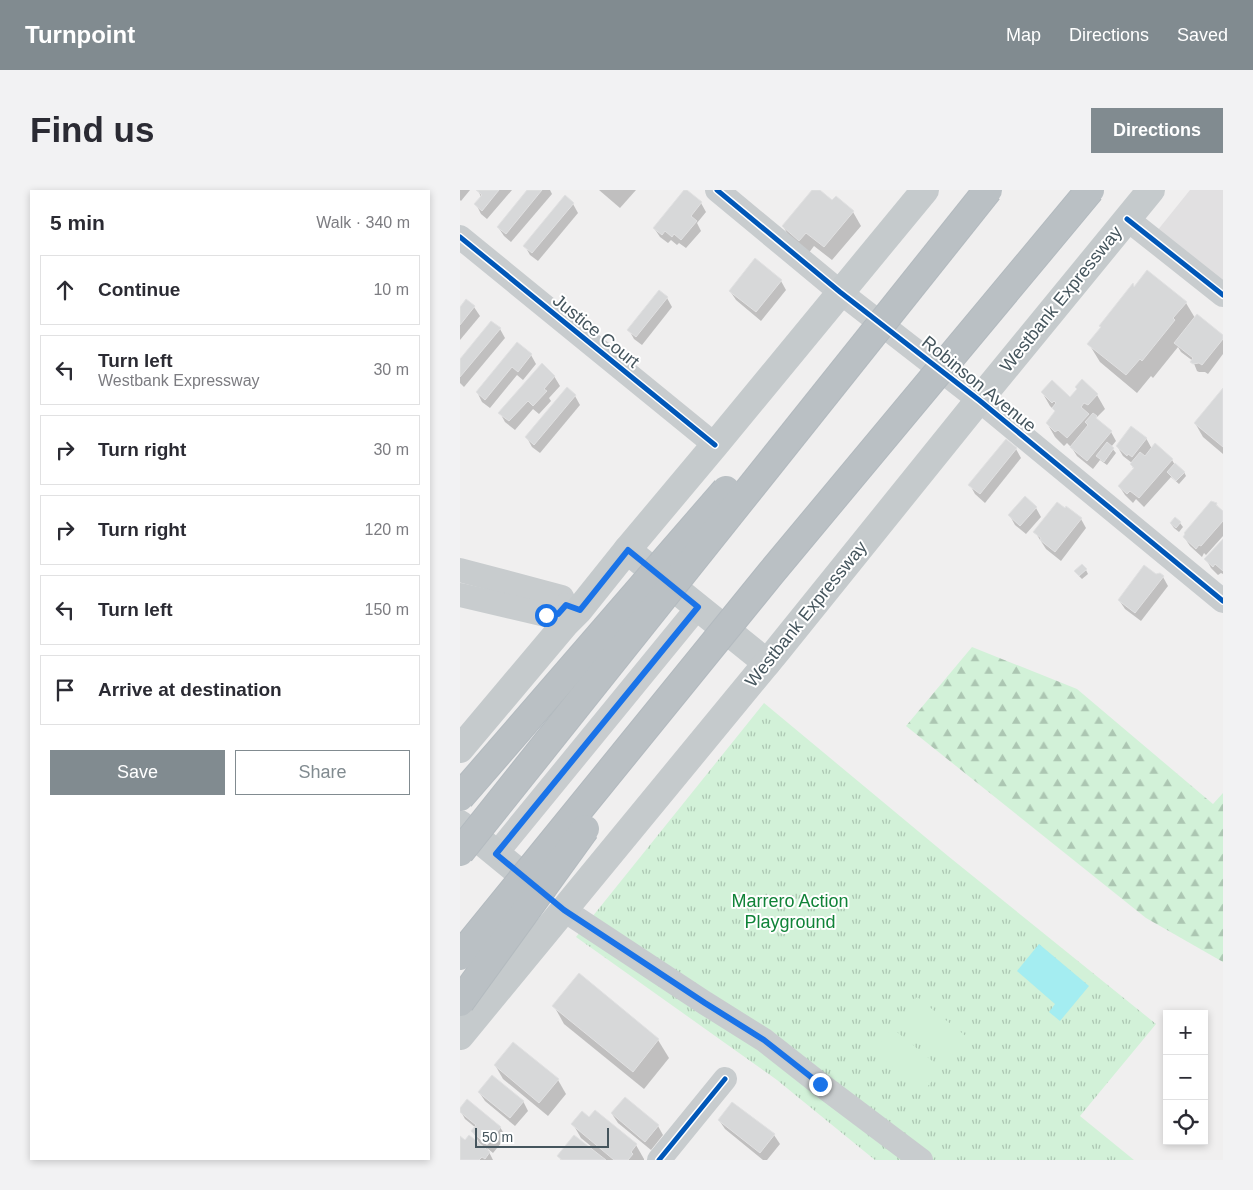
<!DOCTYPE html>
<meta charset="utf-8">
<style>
:root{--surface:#fff;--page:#f2f2f3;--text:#2b2b33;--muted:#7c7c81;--line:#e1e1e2;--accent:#818b90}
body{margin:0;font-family:Arial,sans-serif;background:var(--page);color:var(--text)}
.controls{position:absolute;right:15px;bottom:15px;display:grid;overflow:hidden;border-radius:0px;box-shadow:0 2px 8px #0003}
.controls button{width:45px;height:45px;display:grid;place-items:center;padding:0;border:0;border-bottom:1px solid var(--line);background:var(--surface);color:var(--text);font:25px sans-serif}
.scale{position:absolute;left:15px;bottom:12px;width:134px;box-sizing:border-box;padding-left:5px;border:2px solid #45555d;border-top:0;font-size:14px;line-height:18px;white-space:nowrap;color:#45555d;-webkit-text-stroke:4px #fff;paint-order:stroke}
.stop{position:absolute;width:15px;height:15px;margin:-11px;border:4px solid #1a73e8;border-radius:50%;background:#fff}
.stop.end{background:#1a73e8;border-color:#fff;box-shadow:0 1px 5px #0008}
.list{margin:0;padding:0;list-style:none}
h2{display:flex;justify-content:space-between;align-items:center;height:65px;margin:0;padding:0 20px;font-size:21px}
h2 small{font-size:16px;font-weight:400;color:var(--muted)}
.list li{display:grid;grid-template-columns:32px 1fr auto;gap:15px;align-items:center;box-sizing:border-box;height:70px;margin:0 10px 10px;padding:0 10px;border:1px solid var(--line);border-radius:0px}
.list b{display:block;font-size:19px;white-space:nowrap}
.list p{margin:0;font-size:16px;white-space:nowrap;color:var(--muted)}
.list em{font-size:16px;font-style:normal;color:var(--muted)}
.actions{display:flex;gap:10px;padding:15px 20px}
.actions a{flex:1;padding:11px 0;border:1px solid var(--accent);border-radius:0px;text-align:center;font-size:18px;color:var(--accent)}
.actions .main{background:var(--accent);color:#fff}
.icon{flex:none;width:28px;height:28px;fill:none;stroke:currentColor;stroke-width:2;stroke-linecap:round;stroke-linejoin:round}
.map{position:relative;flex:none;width:763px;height:970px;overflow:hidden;border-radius:0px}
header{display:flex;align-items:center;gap:30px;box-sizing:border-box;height:70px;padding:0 25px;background:var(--accent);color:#fff}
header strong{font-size:24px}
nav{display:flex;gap:28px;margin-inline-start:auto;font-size:18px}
.intro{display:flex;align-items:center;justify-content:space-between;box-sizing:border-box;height:120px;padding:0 30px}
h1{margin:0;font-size:35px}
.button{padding:12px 22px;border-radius:0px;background:var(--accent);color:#fff;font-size:18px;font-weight:700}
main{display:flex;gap:30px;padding:0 30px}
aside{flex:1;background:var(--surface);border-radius:0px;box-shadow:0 2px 8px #0003}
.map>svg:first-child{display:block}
</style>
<header>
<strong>Turnpoint</strong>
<nav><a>Map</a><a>Directions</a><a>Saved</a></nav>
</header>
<div class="intro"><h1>Find us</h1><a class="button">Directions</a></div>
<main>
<aside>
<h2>5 min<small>Walk · 340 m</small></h2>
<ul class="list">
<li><svg class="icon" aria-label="ahead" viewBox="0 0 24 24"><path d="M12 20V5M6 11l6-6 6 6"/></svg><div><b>Continue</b></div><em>10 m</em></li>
<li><svg class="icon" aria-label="left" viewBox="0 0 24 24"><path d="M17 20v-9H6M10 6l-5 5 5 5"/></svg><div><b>Turn left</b><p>Westbank Expressway</p></div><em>30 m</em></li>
<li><svg class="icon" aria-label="right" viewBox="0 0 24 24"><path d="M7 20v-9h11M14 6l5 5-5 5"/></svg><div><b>Turn right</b></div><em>30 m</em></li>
<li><svg class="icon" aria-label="right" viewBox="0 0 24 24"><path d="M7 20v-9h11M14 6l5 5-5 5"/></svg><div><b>Turn right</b></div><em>120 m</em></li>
<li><svg class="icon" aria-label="left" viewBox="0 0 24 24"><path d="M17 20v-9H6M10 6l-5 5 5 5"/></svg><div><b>Turn left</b></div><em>150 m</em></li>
<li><svg class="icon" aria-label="arrive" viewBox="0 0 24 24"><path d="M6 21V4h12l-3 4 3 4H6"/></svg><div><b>Arrive at destination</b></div></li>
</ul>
<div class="actions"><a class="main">Save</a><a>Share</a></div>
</aside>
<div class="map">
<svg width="763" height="970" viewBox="0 0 763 970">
<defs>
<pattern id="forest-firs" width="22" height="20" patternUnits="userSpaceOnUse" patternTransform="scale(1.25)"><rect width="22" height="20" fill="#d2f1d8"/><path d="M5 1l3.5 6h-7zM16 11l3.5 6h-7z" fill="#acc6b2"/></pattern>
<pattern id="park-tufts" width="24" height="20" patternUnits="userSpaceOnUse" patternTransform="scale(1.25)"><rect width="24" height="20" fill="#d2f1d8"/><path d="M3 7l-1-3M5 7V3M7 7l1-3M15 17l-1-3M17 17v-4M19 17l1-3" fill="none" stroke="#acc6b2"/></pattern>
</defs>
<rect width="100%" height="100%" fill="#f0efef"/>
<!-- education -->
<polygon fill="#e1e0e1" points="730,0 763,0 763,95 697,41"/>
<!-- forest -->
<polygon fill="url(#forest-firs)" points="512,457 617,499 753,614 763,603 763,772 686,728 446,536"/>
<!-- park -->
<polygon fill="url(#park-tufts)" points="304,513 488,666 696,834 620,926 674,970 415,970 317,890 116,747"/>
<!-- pitch -->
<g fill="#d2f1d8">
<polygon points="457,807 507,847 488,870 439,830"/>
<polygon points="432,838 482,879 463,902 414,861"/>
</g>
<!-- water -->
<polygon fill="#a4edf1" points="579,754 629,796 600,831 589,822 595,814 557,781"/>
<!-- shadow -->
<g fill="#0003">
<polygon points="0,0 10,0 1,11 0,10"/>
<polygon points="18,0 52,0 27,29 21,24 16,14 21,7"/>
<polygon points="69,0 90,0 92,4 51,52 44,46 38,37"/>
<polygon points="139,0 176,0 160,18"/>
<polygon points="353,0 358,0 372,12 393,22 401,36 372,70 354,56 348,64 331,50 323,36"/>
<polygon points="241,13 246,22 237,33 241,41 226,58 219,53 217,55 211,50 208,53 200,47 194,38"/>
<polygon points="113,14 118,23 78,71 70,65 65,56"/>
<polygon points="321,91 326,100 301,131 276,110 270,101"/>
<polygon points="673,95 675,98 726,113 735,128 763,146 763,164 748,184 745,182 739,182 737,181 733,171 721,162 718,157 693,188 691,186 677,203 640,172 629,154 642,138 640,136"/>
<polygon points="207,108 212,117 182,155 174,149 169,140"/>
<polygon points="7,111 14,117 20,126 0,150 0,119"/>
<polygon points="40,139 45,148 4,197 0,193 0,171"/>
<polygon points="57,154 71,165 76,174 63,190 57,185 30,218 22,212 17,202"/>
<polygon points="94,186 100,196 89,208 91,211 79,224 73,219 55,240 45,232 40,223"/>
<polygon points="763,200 763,264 743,247 735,233"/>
<polygon points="582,202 610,208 637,205 645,219 636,228 639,232 651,242 656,251 651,257 656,263 647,275 640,270 633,279 617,266 612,258 607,253 604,256 595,247 587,233 596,222 590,216"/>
<polygon points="115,206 120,215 80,263 72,257 67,248"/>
<polygon points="686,248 692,259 696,255 712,270 715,275 724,282 726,286 719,294 711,287 684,317 676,309 673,313 665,305 659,296 674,280 671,274 672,273 663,266 657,256"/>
<polygon points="556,259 561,268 525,313 515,304 510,295"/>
<polygon points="565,308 576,318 581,327 566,344 555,335 550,326"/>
<polygon points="756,314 763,323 763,346 746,365 744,363 742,367 730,356 724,347"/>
<polygon points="605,320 621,329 626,338 601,371 586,359 575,342"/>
<polygon points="720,333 723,337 719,342 714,338 711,334"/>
<polygon points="763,350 763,384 761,383 758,385 751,378 746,369"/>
<polygon points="626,380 628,384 622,389 618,385"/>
<polygon points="696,385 703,387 708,396 681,431 665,419 659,410"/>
<polygon points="94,816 198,850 209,868 184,899 104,834"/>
<polygon points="35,875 98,890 106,904 88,926 43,889"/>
<polygon points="19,902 63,911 68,921 55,936 25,911"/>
<polygon points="273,913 314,945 320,954 307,970 303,970 265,939 259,930"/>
<polygon points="0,920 40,937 46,947 33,963 27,958 33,970 0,970 0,948 5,952 21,956 13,942 16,938 5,929"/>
<polygon points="135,922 176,955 184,969 184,970 101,970 99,966 130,959 132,957 121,948 113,934 130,928"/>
<polygon points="152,924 198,936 203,945 191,960 158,933"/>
</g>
<!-- building -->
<g fill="#d7d8d9" stroke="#e1e1e2">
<polygon points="16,0 39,0 22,21 14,14 22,5"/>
<polygon points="67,0 82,0 46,44 37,37"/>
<polygon points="224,0 227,0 242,12 231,26 237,31 221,50 214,44 212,47 205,41 202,45 193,38"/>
<polygon points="352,0 360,0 372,10 376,6 394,21 364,57 346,43 339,51 322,36"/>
<polygon points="105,5 114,13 72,63 63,56"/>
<polygon points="295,68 322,90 296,122 269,101"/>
<polygon points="687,80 727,112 713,128 715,130 682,171 680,169 666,185 627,154 641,137 639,136 673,93 674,97"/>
<polygon points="199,100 208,107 176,147 167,140"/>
<polygon points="6,109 15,116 0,135 0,117"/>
<polygon points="737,124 763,145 763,149 742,175 739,173 733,174 730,172 733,168 714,153"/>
<polygon points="31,131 41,138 0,187 0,169"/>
<polygon points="57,152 72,164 58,182 52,177 25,210 16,202"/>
<polygon points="82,173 95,186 84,199 87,201 73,216 68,211 49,231 38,223"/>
<polygon points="622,189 638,204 628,215 624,213 621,217 629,224 607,248 598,240 595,242 586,233 595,221 592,218 596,213 594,211 592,213 581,202 592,190 610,207 617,199 615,197"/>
<polygon points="107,197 116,205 74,255 65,247"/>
<polygon points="763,198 763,257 734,233"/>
<polygon points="633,223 637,226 636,228 652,241 627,271 610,257 628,235 625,232"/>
<polygon points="671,236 687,248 672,267 668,264 667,266 656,256"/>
<polygon points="546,249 557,258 520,304 508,295"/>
<polygon points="647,252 654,258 644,272 636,266"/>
<polygon points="695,253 713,269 679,308 670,301 667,304 658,296 674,278 670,274 680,262 685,266"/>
<polygon points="715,273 725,282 716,291 707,282"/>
<polygon points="565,306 577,317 560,336 548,325"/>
<polygon points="751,311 757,313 756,315 763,321 763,331 741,356 739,355 736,359 723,347 725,344 724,343"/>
<polygon points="597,312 605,318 606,316 622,328 595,362 580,350 581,348 573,342"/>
<polygon points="715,327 721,332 716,338 710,333"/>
<polygon points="763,349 763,381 755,374 753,377 744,369"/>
<polygon points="622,374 627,379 619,386 614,381"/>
<polygon points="684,375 696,384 700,383 704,386 675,423 658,410"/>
<polygon points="119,783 199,849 173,882 92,816"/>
<polygon points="53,852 99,889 79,913 34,875"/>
<polygon points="32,885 64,911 50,928 18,902"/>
<polygon points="165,907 199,935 185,952 151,923"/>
<polygon points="7,909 41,937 27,955 11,941 16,935 0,922 0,918"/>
<polygon points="272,912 315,944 300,963 258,930"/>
<polygon points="135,920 177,954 171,962 173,964 168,970 154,970 111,934 122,921 129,927"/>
<polygon points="9,945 30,962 25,969 22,967 19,970 0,970 0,946 5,950"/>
<polygon points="114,945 146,970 102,970 97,966"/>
</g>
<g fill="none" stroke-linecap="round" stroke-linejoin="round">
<!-- minor -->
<g stroke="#c8ccce" stroke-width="24">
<polyline points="257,0 380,102 519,210 763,411"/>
<polyline points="667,29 763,105"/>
<polyline points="0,47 255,255"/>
<polyline points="0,380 102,407 106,415 119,420"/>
<polyline points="0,405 86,425 99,424 106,415"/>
<polyline points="36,664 238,417"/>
<polyline points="104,720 245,813 304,850 360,894 461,970"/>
<polyline points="199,970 265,889"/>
</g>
<!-- major -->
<g stroke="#c5cacc" stroke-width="28">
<polyline points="167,360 307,473"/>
<polyline points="0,559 106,433 119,420 167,360 255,255 465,0"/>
<polyline points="0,634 82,701"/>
<polyline points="0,846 316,462 519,210 691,0"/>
</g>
<!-- highway-bridge casing -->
<g stroke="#b3babf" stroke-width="30" stroke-linecap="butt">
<g id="highway-bridge">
<polyline points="0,607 266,300"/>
<polyline points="0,662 528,0"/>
<polyline points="0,766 311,383 630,0"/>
<polyline points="0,812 125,639"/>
</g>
</g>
<!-- highway-bridge -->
<use href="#highway-bridge" stroke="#bac0c4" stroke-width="28"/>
<!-- cycleway casing -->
<g stroke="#fff" stroke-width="8">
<g id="cycleway">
<polyline points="257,0 380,102 519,210 763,411"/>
<polyline points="667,29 763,105"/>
<polyline points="0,47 255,255"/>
<polyline points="199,970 265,889"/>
</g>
</g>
<!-- cycleway -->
<use href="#cycleway" stroke="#0057b8" stroke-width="5"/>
</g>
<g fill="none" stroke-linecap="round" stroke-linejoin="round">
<!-- route -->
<polyline stroke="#1a73e8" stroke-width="6" points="86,425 98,424 106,415 120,420 168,360 238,417 36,664 104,720 245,813 304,850 360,894"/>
</g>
<g text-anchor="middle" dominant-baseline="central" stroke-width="4" stroke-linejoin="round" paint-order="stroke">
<!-- street labels -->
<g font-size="18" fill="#45555d" stroke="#fff">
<text transform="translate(601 109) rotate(-51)">Westbank Expressway</text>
<text transform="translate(136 141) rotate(39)">Justice Court</text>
<text transform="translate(519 194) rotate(39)">Robinson Avenue</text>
<text transform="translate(346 424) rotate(-51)">Westbank Expressway</text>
</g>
<!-- park labels -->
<g font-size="18" fill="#108338" stroke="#fff">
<text x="330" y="711">Marrero Action<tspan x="330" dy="21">Playground</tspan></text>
</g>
</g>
</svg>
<div class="controls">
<button>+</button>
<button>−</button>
<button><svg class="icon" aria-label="locate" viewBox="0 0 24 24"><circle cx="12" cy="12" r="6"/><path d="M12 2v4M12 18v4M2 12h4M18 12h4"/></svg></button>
</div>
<div class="scale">50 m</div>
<div class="stop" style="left:86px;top:425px"></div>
<div class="stop end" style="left:360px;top:894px"></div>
</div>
</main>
